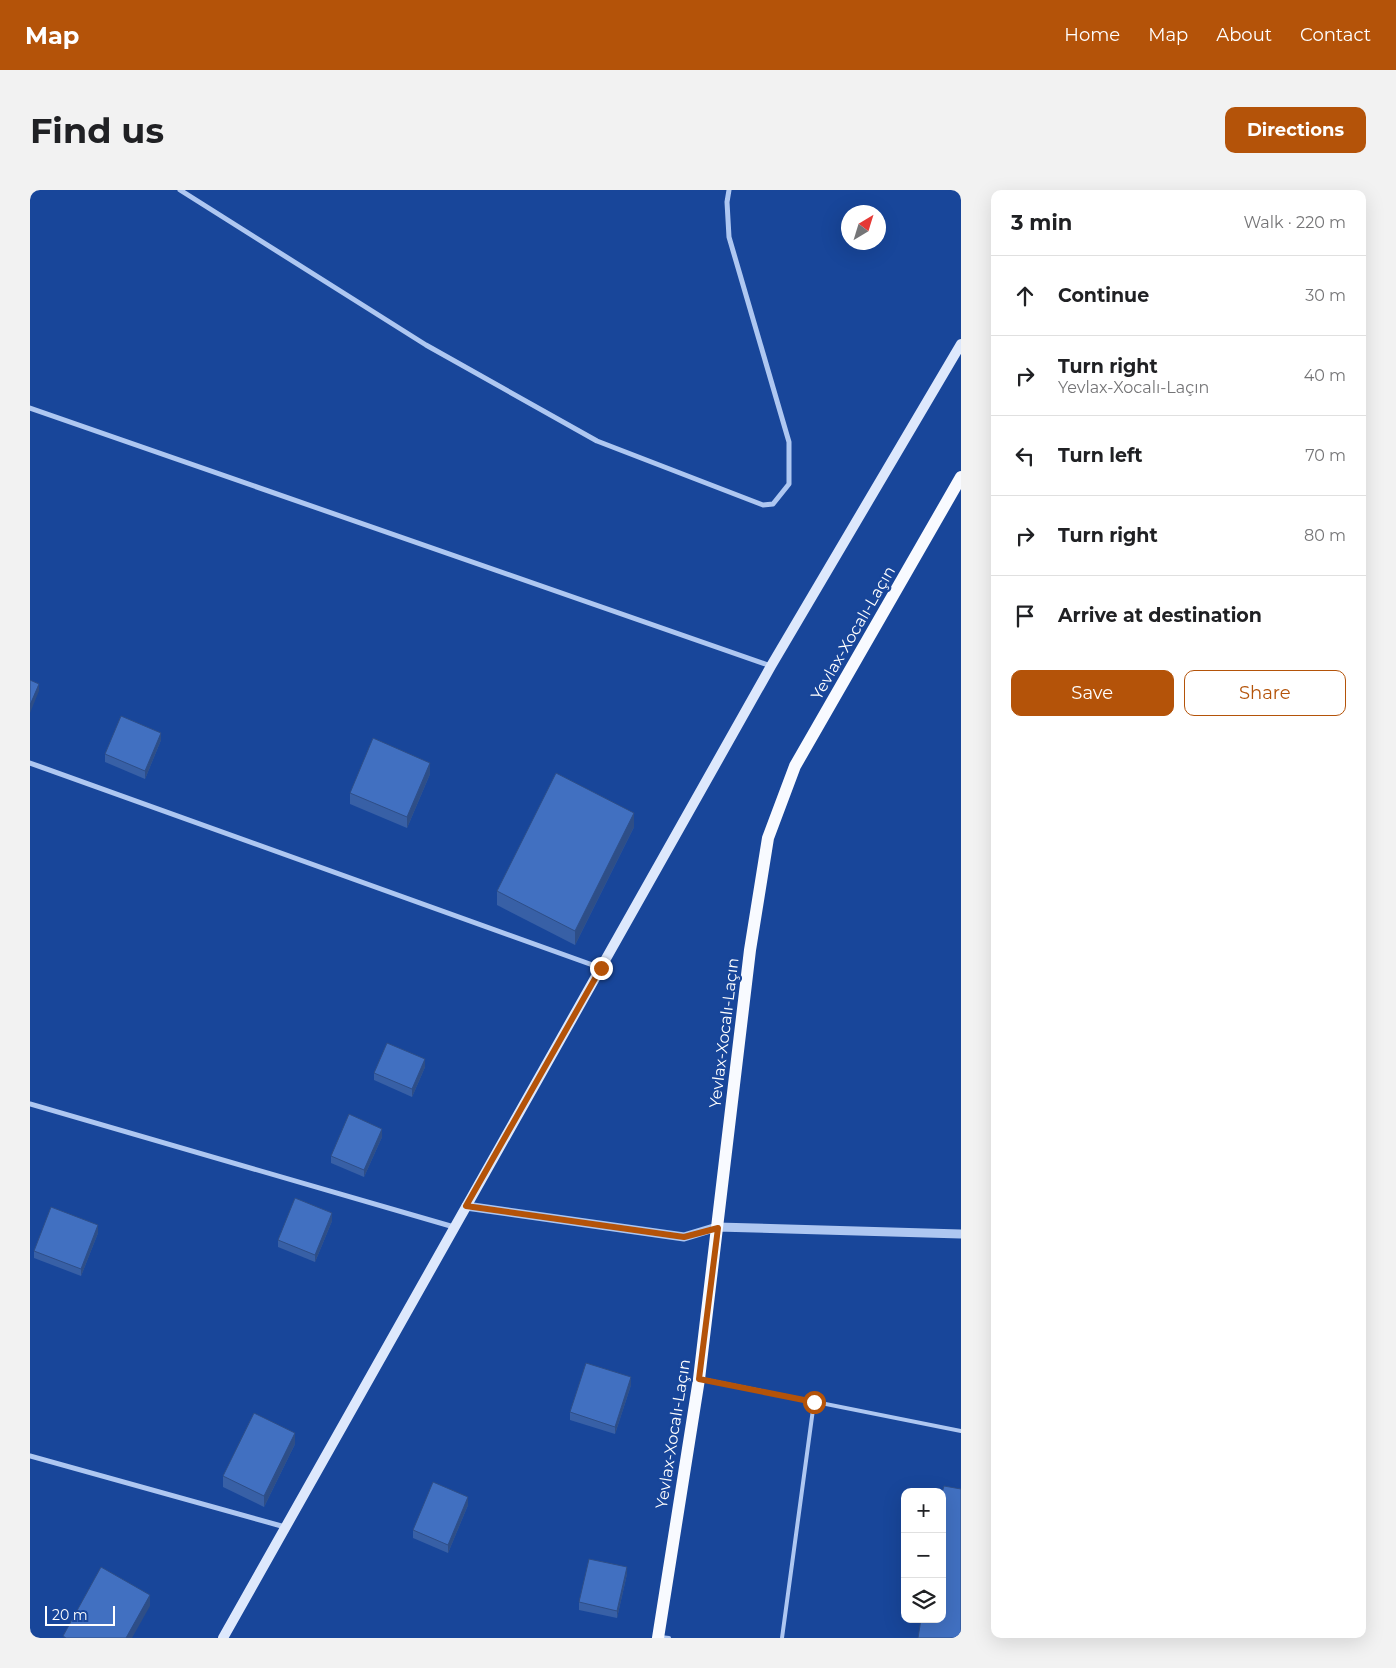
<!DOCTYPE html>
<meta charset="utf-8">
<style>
:root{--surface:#fff;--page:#f2f2f2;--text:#202124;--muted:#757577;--line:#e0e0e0;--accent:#b45309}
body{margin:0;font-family:Montserrat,sans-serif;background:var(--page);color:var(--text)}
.controls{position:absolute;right:15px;bottom:15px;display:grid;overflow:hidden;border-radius:10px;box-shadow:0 5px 20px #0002}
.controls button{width:45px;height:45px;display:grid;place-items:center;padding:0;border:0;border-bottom:1px solid var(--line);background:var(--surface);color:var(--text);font:25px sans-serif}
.compass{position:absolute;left:811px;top:15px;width:45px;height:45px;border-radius:50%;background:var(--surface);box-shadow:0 5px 20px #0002;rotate:38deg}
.scale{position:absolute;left:15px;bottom:12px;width:70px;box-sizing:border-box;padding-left:5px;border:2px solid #fff;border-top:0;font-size:14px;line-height:18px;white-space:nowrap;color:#fff;-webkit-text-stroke:4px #18469a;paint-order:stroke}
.stop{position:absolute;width:15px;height:15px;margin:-11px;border:4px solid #b45309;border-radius:50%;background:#fff}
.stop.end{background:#b45309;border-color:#fff;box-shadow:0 1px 5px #0008}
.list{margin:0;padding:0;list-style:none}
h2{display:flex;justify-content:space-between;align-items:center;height:65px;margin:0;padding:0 20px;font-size:21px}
h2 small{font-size:16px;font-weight:400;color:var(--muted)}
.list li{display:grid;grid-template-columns:32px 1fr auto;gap:15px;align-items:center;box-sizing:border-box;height:80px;padding:0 20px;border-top:1px solid var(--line)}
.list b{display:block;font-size:19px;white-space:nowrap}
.list p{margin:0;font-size:16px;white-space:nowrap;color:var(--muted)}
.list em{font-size:16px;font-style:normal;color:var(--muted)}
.actions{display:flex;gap:10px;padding:15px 20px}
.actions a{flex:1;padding:11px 0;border:1px solid var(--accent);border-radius:10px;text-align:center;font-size:18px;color:var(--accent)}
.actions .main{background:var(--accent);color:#fff}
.icon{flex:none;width:28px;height:28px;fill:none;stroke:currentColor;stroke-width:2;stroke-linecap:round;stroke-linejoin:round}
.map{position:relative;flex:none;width:931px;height:1448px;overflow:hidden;border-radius:10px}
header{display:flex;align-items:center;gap:30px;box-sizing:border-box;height:70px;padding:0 25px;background:var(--accent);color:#fff}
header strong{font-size:24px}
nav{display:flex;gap:28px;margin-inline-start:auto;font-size:18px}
.intro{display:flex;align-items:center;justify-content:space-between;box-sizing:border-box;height:120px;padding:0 30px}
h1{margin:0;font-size:35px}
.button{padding:12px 22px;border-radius:10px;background:var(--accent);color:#fff;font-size:18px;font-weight:700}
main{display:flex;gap:30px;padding:0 30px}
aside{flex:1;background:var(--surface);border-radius:10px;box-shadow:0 5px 20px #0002}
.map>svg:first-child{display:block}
</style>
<header>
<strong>Map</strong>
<nav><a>Home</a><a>Map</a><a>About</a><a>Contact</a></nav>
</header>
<div class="intro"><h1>Find us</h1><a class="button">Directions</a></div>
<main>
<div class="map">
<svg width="931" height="1448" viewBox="0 0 931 1448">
<rect width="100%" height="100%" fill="#18469a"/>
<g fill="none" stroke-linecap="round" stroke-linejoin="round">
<!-- service -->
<g stroke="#aec7f1" stroke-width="4">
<polyline points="671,1189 931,1241"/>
<polyline points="630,1447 639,1448"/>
<polyline points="752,1448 784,1212"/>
</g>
<!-- minor -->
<g stroke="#aec7f1" stroke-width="5">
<polyline points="150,0 396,155 567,251 733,315 743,314 759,294 759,252 699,47 697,12 699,0"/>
<polyline points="0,218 741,476"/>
<polyline points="0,573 571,778"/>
<polyline points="0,914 424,1037"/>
<polyline points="0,1266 255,1337"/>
</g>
<!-- tertiary -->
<polyline stroke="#aec7f1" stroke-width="9" points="436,1016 654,1047 687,1037 931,1044"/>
<!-- secondary -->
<polyline stroke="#dde8fc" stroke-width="10" points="193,1448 741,476 931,154"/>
<!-- primary -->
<polyline stroke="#f8faff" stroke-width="12" points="628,1448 669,1189 720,760 738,648 765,576 931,287"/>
</g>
<!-- wall -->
<g fill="#3860a6">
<polygon points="131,550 115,589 75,572 75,564"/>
<polygon points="400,584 377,638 320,614 320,603"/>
<polygon points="604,637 545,755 467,715 467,701"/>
<polygon points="395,877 382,907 344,890 344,883"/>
<polygon points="352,947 334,987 301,973 301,966"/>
<polygon points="302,1031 285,1072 248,1057 248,1050"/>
<polygon points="68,1043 51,1086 4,1068 4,1061"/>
<polygon points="601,1195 585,1244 540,1230 540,1222"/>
<polygon points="265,1254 234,1317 193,1297 193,1286"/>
<polygon points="438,1315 418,1363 383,1348 383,1340"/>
<polygon points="597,1384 587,1428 549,1420 549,1412"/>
</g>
<!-- shaded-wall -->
<g fill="#2e4e87">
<polygon points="9,494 9,501 0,523 0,515"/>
<polygon points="131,543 131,550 115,589 115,581"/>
<polygon points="400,573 400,584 377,638 377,627"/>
<polygon points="604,623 604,637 545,755 545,741"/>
<polygon points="395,869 395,877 382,907 382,899"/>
<polygon points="352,939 352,947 334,987 334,980"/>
<polygon points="302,1023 302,1031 285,1072 285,1065"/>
<polygon points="68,1035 68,1043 51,1086 51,1079"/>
<polygon points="601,1187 601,1195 585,1244 585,1237"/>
<polygon points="265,1243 265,1254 234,1317 234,1306"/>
<polygon points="438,1307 438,1315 418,1363 418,1355"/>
<polygon points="597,1377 597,1384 587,1428 587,1421"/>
<polygon points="120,1405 120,1416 102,1448 96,1448"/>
</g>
<!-- building -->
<g fill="#4170c1" stroke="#2e4e87">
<polygon points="0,490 9,494 0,515"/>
<polygon points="91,526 131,543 115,581 75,564"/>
<polygon points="343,548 400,573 377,627 320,603"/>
<polygon points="526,583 604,623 545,741 467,701"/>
<polygon points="357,853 395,869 382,899 344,883"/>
<polygon points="319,924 352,939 334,980 301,966"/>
<polygon points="265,1008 302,1023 285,1065 248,1050"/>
<polygon points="21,1017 68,1035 51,1079 4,1061"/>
<polygon points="556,1173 601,1187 585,1237 540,1222"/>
<polygon points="224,1223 265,1243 234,1306 193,1286"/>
<polygon points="403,1292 438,1307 418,1355 383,1340"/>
<polygon points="914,1296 931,1299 931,1448 888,1448 891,1429 912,1429 912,1303"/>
<polygon points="559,1369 597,1377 587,1421 549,1412"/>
<polygon points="71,1377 120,1405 96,1448 36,1448 33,1446"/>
</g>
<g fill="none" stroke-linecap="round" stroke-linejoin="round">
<!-- route -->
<polyline stroke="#b45309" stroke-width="6" points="571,778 436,1016 654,1047 688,1038 669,1189 784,1212"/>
</g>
<g text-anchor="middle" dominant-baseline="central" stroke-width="4.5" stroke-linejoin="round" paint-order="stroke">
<!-- street labels -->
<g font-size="16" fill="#fff" stroke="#18469a">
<text transform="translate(823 443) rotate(-60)">Yevlax-Xocalı-Laçın</text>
<text transform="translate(694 843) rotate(-83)">Yevlax-Xocalı-Laçın</text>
<text transform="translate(643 1244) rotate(-81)">Yevlax-Xocalı-Laçın</text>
</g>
</g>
</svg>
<div class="controls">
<button>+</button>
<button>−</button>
<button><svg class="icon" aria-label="layers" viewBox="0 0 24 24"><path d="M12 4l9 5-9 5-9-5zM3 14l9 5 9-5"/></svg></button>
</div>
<svg class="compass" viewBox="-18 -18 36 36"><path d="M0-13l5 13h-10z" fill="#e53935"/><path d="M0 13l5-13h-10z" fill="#757577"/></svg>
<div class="scale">20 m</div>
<div class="stop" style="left:784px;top:1212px"></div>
<div class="stop end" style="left:571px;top:778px"></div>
</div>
<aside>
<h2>3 min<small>Walk · 220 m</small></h2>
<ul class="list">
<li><svg class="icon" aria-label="ahead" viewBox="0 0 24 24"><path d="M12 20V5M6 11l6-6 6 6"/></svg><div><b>Continue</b></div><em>30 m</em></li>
<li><svg class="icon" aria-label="right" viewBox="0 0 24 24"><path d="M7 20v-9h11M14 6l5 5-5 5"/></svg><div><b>Turn right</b><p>Yevlax-Xocalı-Laçın</p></div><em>40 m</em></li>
<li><svg class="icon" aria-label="left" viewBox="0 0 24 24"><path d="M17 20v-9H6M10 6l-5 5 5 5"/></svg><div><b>Turn left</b></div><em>70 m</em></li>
<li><svg class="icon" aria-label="right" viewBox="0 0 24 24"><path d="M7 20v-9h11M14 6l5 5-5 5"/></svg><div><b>Turn right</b></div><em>80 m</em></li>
<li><svg class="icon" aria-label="arrive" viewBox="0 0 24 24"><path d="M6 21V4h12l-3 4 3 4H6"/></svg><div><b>Arrive at destination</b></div></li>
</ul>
<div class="actions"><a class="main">Save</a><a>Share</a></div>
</aside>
</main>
